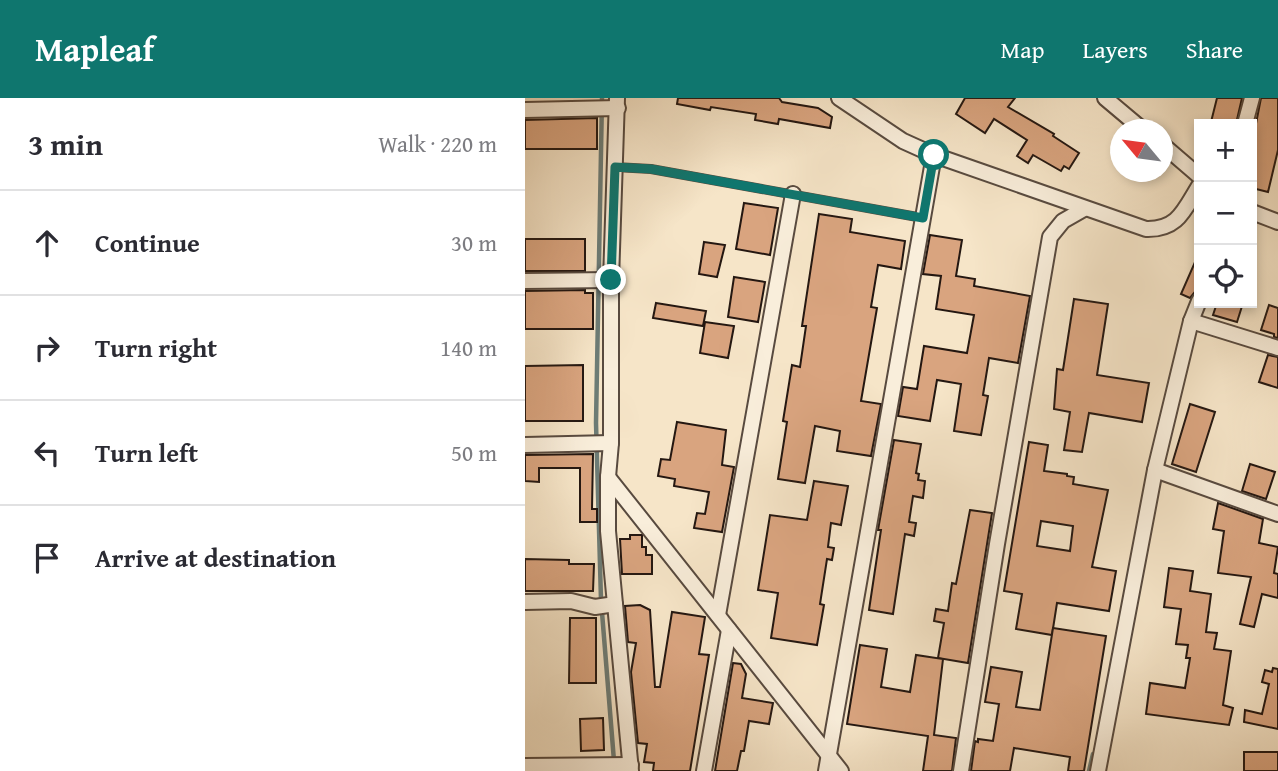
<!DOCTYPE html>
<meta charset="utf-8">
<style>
:root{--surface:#fff;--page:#f7f7f7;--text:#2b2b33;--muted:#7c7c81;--line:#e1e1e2;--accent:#0f766e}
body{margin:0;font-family:"Gentium Book Plus",serif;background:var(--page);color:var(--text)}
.controls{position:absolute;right:21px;top:21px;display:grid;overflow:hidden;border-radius:0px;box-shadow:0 4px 10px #0003}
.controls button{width:63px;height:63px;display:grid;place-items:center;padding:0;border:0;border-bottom:2px solid var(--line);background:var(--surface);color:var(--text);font:35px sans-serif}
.compass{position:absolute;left:585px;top:21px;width:63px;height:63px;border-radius:50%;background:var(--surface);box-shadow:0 4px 10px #0003;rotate:299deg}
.stop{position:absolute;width:21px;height:21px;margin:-16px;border:5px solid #0f766e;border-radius:50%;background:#fff}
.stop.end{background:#0f766e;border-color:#fff;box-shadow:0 2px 7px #0008}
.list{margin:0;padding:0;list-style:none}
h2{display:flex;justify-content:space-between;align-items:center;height:91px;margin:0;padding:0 28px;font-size:30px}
h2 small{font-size:23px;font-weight:400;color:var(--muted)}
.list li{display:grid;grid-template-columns:46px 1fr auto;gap:21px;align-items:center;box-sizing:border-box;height:105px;padding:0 28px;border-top:2px solid var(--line)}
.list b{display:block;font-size:26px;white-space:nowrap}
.list em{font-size:23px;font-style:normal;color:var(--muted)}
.icon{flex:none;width:38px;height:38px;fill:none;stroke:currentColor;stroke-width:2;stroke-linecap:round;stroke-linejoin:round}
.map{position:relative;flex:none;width:753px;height:673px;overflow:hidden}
header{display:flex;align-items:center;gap:42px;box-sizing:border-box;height:98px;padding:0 35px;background:var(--accent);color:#fff}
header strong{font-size:33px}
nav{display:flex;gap:38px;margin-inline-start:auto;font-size:24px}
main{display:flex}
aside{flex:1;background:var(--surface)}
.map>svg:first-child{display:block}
</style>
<header>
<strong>Mapleaf</strong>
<nav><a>Map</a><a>Layers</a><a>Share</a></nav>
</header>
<main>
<aside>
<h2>3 min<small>Walk · 220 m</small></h2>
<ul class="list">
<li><svg class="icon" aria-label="ahead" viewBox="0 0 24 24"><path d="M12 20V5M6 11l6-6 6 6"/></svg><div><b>Continue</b></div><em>30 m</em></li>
<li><svg class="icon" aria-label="right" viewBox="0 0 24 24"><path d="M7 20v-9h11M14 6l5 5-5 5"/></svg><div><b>Turn right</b></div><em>140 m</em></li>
<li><svg class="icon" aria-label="left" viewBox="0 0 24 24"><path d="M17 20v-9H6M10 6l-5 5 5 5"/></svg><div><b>Turn left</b></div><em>50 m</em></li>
<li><svg class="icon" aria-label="arrive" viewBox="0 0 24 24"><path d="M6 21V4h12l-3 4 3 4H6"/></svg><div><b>Arrive at destination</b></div></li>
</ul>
</aside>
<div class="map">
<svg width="753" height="673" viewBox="0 0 753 673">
<rect width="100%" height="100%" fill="#f6e5c8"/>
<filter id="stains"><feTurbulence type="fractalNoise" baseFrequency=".00286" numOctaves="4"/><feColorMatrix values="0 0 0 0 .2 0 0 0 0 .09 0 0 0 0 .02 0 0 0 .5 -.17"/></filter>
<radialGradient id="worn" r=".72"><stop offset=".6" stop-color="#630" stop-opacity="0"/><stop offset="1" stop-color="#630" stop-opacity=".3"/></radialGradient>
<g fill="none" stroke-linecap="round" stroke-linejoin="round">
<!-- stream -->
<g stroke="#6d7c76" stroke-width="4.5">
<polyline points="77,0 71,325 76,502 89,663"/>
<polyline points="564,673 568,656"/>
</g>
</g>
<!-- building -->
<g fill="#d9a47f" stroke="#241711" stroke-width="2" fill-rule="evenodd">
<polygon points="153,0 254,0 257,4 293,10 307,19 305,30 254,21 253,26 230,22 231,16 186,9 185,12 152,6"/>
<polygon points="440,0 490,0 483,9 529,36 528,38 554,55 544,71 539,68 536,73 508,57 503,65 492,58 502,42 469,21 460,35 431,16"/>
<polygon points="692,0 717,0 711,26 686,24"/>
<polygon points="736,0 753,0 753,52 743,94 727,90 727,46"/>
<polygon points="72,20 72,51 0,51 0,22"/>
<polygon points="219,105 253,110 245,157 211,151"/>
<polygon points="294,116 327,121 325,134 380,143 376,171 353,167 346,209 352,210 336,303 356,306 346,358 312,353 315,333 290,328 280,385 253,381 262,324 258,323 267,267 275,269 281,228 277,228"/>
<polygon points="405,137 437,142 431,178 450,181 449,188 505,198 493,265 464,260 458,297 463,298 456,337 429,333 436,286 412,282 405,323 373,318 378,289 392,291 399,248 442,255 449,217 411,211 416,178 398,176"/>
<rect x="0" y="141" width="60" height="32"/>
<polygon points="179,144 200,147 192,179 174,176"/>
<polygon points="674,155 674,189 665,200 656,196"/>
<polygon points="209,179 240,184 233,224 203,219"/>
<polygon points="60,192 60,195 68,195 68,231 0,231 0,193"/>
<polygon points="549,201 583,206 572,277 624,285 617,324 564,315 557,354 539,352 545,314 529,311 532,271 538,272"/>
<polygon points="131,205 181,213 178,228 128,220"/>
<polygon points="692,205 718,205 712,224 688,217"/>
<polygon points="744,207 753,210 753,240 749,239 749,236 736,232"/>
<polygon points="180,224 209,228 203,260 175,255"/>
<polygon points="743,257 753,259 753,290 734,284"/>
<polygon points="58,267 58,323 0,323 0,268"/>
<polygon points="665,306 690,314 671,374 647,366"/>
<polygon points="152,324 201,332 197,367 209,369 197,434 169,430 172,415 180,416 184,394 149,388 150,381 133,378 136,361 145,362"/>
<polygon points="369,342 396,346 391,375 394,376 393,382 400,383 398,400 388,398 384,424 391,425 389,438 380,436 368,516 344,512 356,432 353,432"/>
<path d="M504 344 523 347 519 373 542 376V378L549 379 548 386 583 392 567 469 591 473 584 513 532 505 527 537 491 531 497 496 479 493ZM516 423 548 428 545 453 512 448Z"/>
<polygon points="68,356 67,411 72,411 72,424 55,424 55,370 14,370 14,384 0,383 0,357"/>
<polygon points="725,366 750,374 741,401 717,393"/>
<polygon points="289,383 323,388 316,427 306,425 303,449 309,450 307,462 302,461 295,506 299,507 292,547 246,540 253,495 233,492 245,417 282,422"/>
<polygon points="693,405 738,421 734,445 753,449 749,475 753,476 753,500 737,496 729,529 715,526 726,479 693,475 699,433 688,431"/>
<polygon points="445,412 467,415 443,565 413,560 419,525 409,523 411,511 423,513 427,485 431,486"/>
<polygon points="105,437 117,437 117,449 121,449 121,457 127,457 127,476 97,476 95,441 105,441"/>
<polygon points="0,461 44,462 44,466 69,466 68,493 0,493"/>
<polygon points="644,470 668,473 665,493 686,496 681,534 692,535 689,551 706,553 698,607 708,610 704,627 621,616 625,585 660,590 665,560 661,560 663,547 651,546 656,511 639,509"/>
<polygon points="115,507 125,512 130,589 135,589 147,514 180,519 174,556 184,557 165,673 128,673 129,665 119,664 122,646 113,645 106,574 111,545 103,544 100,508"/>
<polygon points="45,520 71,520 71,585 44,585"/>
<polygon points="528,530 581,538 559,673 543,673 545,659 489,650 485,673 446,673 450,643 453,644 453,641 468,643 474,606 460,604 466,569 497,574 491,609 515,612"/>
<polygon points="335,547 362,551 356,589 385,594 391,557 418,561 409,637 431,640 427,673 398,673 403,638 322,626"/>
<polygon points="208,565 216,566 221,576 217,600 248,605 244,626 224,623 219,653 216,653 212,673 190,673"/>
<polygon points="748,570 753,571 753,631 719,624 720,612 737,616 744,586 737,584 740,572 747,574"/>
<polygon points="78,620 79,652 56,653 55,621"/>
<rect x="719" y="654" width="34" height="19"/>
</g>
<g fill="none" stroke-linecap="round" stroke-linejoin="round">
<!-- lane casing -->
<g stroke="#584a3f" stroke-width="10">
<polyline id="lane" points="90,69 126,71 398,120"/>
</g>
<!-- street casing -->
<g stroke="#584a3f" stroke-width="18">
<g id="street">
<polyline points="92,0 86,182 86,345 83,379 83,433 106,673"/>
<path d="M314 0 378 43 409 57 621 131C653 132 659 112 674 88"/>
<polyline points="580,0 618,32"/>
<polyline points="0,12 93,10"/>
<polyline points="720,26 727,0"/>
<polyline points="638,47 674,78"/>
<polyline points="727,114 753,124"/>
<polyline points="0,183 86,182"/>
<polyline points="666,223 753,250"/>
<polyline points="0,347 86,345"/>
<polyline points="630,372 753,416"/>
<polyline points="83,379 316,673"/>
<polyline points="0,504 46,503 70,509 90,506"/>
<polyline points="193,517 268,96"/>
<polyline points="0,668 106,667"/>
<polyline points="179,673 204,532"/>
<polyline points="301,673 409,57"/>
<polyline points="436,673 472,446 525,139 538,123 559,111"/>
<polyline points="573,673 630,372 666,223 674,203"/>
</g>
</g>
<!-- lane -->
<use href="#lane" stroke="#f9eedb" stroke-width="7"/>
<!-- street -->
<use href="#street" stroke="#f9eedb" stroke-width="14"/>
</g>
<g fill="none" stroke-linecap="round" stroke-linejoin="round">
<!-- route -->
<polyline stroke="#0f766e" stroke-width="9" points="86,182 90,69 126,71 398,120 409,57"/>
</g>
<rect width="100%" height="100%" filter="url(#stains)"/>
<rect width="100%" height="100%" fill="url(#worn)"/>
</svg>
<div class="controls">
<button>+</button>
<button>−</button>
<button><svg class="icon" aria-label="locate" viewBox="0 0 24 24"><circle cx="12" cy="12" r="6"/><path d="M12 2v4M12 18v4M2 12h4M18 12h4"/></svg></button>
</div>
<svg class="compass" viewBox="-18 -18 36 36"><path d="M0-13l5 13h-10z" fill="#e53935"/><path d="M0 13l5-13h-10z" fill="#7c7c81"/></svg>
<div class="stop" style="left:409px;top:57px"></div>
<div class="stop end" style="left:86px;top:182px"></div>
</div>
</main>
